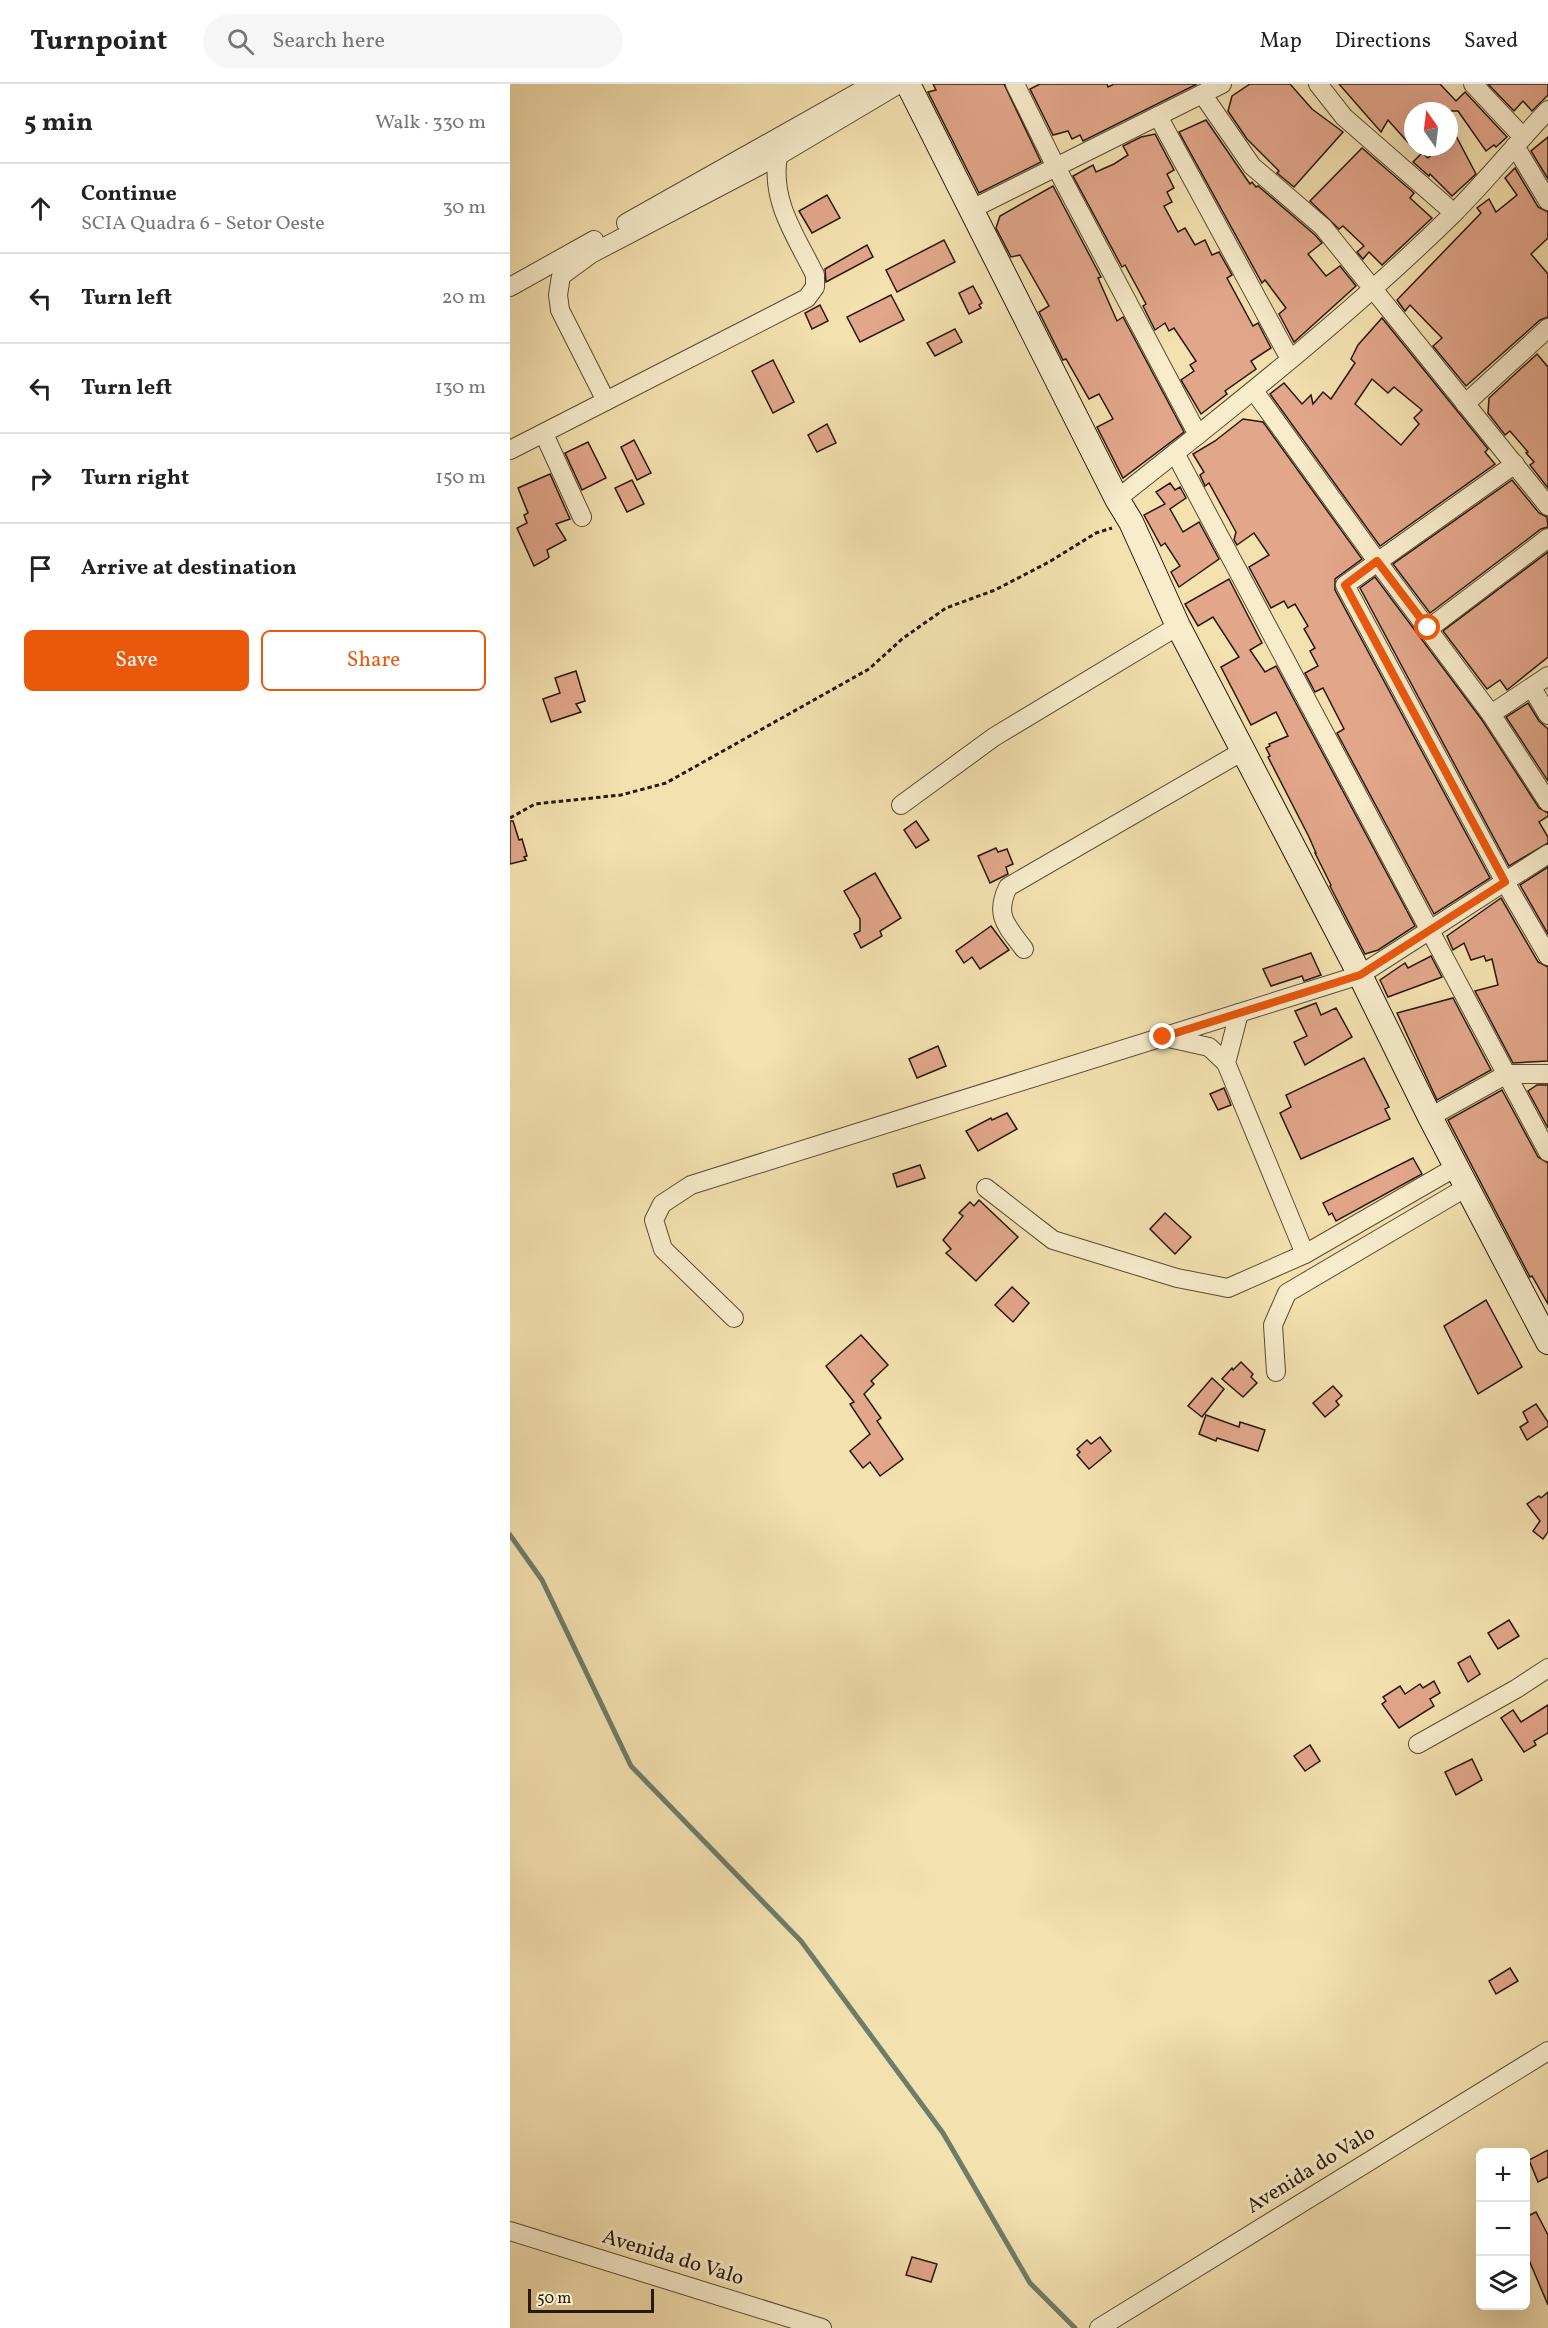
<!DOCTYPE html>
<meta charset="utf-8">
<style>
:root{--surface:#fff;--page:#f6f6f6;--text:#222;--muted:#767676;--line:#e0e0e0;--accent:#ea580c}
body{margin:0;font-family:Vollkorn,serif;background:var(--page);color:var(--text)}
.controls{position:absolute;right:18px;bottom:18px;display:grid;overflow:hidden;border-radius:9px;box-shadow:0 6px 24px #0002}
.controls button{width:54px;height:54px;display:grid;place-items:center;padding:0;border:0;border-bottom:2px solid var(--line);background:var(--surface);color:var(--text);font:30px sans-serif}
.compass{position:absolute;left:894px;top:18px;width:54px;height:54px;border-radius:50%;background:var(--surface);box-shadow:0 6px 24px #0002;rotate:346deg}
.scale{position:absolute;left:18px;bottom:15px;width:126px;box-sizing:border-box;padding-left:6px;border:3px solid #28190a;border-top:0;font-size:16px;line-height:21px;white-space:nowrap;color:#28190a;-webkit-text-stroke:4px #f8eccc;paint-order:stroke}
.stop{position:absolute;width:18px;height:18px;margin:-14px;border:4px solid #ea580c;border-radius:50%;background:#fff}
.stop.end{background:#ea580c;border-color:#fff;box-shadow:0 2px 6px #0008}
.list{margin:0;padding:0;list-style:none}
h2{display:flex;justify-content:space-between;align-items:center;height:78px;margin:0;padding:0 24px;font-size:26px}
h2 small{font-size:20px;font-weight:400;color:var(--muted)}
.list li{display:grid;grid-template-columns:39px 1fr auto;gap:18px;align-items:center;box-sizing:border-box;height:90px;padding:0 24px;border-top:2px solid var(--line)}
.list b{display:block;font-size:22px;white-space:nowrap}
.list p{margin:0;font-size:20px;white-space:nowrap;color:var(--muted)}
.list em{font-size:20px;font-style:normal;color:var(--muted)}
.actions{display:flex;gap:12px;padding:18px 24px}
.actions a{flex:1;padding:14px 0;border:2px solid var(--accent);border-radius:9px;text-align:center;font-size:21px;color:var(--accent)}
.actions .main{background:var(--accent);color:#fff}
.icon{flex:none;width:33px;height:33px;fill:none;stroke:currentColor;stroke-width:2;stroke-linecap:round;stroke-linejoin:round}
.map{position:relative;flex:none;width:1038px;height:2244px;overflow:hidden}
header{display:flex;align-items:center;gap:36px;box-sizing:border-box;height:84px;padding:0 30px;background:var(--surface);border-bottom:2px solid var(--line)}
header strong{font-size:28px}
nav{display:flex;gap:33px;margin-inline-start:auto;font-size:21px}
.search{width:420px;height:54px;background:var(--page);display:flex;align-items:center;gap:15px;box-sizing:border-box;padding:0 21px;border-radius:33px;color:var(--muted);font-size:22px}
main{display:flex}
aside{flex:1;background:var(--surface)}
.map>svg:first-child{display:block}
</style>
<header>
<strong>Turnpoint</strong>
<div class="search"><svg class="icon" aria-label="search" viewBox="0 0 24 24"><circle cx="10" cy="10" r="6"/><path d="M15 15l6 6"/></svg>Search here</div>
<nav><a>Map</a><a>Directions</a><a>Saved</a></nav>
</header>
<main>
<aside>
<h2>5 min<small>Walk · 330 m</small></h2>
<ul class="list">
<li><svg class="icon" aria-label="ahead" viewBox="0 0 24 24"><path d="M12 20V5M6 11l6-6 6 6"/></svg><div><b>Continue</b><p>SCIA Quadra 6 - Setor Oeste</p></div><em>30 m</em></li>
<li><svg class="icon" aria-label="left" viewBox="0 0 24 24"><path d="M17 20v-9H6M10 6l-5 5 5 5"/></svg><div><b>Turn left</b></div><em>20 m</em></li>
<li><svg class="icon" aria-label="left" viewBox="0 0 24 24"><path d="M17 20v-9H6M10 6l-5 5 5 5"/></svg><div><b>Turn left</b></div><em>130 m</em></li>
<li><svg class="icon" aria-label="right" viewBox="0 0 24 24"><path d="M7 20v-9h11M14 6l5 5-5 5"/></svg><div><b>Turn right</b></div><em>150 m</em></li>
<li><svg class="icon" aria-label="arrive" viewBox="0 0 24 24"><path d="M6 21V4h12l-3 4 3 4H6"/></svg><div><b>Arrive at destination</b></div></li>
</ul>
<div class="actions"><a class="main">Save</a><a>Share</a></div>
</aside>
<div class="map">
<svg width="1038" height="2244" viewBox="0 0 1038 2244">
<rect width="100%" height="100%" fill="#f4e1b0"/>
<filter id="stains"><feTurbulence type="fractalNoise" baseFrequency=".00333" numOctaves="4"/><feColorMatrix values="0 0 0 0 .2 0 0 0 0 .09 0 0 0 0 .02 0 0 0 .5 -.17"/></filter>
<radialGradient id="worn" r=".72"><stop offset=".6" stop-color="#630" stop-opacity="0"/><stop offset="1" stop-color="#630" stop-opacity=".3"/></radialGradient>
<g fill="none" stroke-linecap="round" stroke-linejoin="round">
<!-- stream -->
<polyline stroke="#6e7c6a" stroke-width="5" points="0,1451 32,1496 121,1682 291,1857 433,2049 520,2199 565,2244"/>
</g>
<!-- building -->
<g fill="#e2a68b" stroke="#28190a" stroke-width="1.5" fill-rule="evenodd">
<polygon points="423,0 494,0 531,78 469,109 418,8 426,6"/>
<polygon points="530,0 597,0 598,3 604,0 687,0 573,57 570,51 562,55 558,47 543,51 520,5"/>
<polygon points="740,0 780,0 802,25 833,48 784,103 767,89 769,87 737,55 718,27 722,12"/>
<polygon points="829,0 930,0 946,17 955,8 997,53 986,63 984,61 976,67 948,27 903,27 903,64 878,36 871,48"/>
<polygon points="978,0 1038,0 1038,11 1022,27 1013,17 1004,27"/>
<polygon points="696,36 740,100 742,98 746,103 748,102 805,151 812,159 798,170 816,192 830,182 846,202 784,258 769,230 776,224 755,196 752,199 669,48"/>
<polygon points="645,50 664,86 657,90 664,104 657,108 662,118 654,122 668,148 675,144 685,161 695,156 702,171 709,168 722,191 717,194 743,242 748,239 761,264 741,277 746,285 715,307 717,310 691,330 671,296 684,287 680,281 686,277 664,244 659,247 655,239 645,246 633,222 636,220 615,181 612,183 563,92 583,81 586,88 604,80 618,71 613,62 631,53"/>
<polygon points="945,50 966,90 942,112 920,90 919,92 903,78 912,69 918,74 924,68 926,70 933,63 939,63 939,56"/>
<polygon points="1038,53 1038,95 1021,67"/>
<polygon points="852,64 904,109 900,114 922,134 872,181 859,168 853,175 847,168 854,162 852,160 833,142 829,145 800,117"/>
<polygon points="1005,84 1028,123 1038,128 1038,154 1021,170 1038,190 1038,233 1030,236 956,302 923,262 932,254 900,221 895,227 887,216 971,129 967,124 979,115 986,128 1007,111 995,94"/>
<polygon points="543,102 591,193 588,194 607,237 613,233 674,348 613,394 587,343 603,335 589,310 579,315 556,275 553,276 529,228 539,222 510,171 501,173 486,144 490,132"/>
<polygon points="317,111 330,134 302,149 289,127"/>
<polygon points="434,156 445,178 387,208 376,186"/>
<polygon points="357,161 363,173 316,198 315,185"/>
<polygon points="463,202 472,219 469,221 471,224 459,230 449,209"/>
<polygon points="381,211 394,236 350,258 337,233"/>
<polygon points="310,221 318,237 302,245 295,229"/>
<path d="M872 234 978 365 975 368 985 380 870 462 760 310 774 299 792 320 801 311 803 320 813 308 821 315 845 279 841 275 848 261ZM862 295 878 309 884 303 912 326 904 334 909 340 891 361 845 320Z"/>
<polygon points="445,245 452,258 425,272 417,259"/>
<polygon points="1027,270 1038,283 1038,404 1020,381 1024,378 1016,369 1018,368 1000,347 995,351 978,329 979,314"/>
<polygon points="263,276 284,318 263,329 242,287"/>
<polygon points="733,335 753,338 852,475 825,495 825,506 980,794 924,830 827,649 834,645 813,604 805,608 795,589 808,582 800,567 805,564 794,545 798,542 785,520 778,524 774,517 761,524 739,483 759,471 744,449 727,461 724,456 726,448 699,399 695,402 690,391 694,388 683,370 705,357"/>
<polygon points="317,340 326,359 307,368 298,351"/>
<polygon points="124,356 141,389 127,396 111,363"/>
<polygon points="78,358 96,394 72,406 55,369"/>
<polygon points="40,390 60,435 46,440 56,456 37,466 39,473 37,475 24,482 7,444 17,439 14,431 18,429 8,404"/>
<polygon points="122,396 134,420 117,428 105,404"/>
<polygon points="1002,396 1029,429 1037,433 1038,443 1031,445 920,529 883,480"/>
<polygon points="660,399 665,406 670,403 676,414 660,425 673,448 689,438 709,475 669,503 661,488 670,482 655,459 651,462 634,431 655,420 646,408"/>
<polygon points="1038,468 1038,573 997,606 990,596 977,605 933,547"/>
<polygon points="865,493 972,636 1029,724 1038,729 1038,732 1029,738 1038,753 1038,759 999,782 850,504"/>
<polygon points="719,495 752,559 740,566 755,588 766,582 905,842 868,866 855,870 820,802 821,801 805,769 806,769 799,753 758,673 760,672 756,664 760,662 759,660 778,652 766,628 741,641 711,583 729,573 703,533 688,542 675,520"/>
<polygon points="66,587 75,617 66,620 71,628 41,638 33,615 50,609 45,594"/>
<polygon points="1018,619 1029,637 1038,645 1038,697 996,633"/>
<polygon points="0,737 3,737 9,756 12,755 17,772 14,773 16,776 0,780"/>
<polygon points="406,737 419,756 406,764 394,746"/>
<polygon points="486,764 488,768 497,765 503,780 496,783 498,790 480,799 468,772"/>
<polygon points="1038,783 1038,850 1010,801"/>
<polygon points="365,789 391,834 370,847 372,852 351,864 344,850 350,847 350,835 334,807"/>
<polygon points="991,814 1028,878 1038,883 1038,977 1003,979 965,907 988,901 982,875 976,877 974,872 961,876 954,859 943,866 937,852"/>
<polygon points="481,842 499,866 470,885 462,873 454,879 446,867"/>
<polygon points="801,869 811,891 794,897 792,892 761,902 753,885"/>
<polygon points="921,872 932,893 878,913 870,896 895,879 898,884"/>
<polygon points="943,914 981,986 927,1016 887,929"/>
<polygon points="806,919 811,931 826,924 842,953 795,981 784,958 797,952 785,927"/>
<polygon points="428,962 436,982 407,994 399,975"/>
<polygon points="854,974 879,1023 875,1025 880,1035 791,1075 770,1029 781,1023 776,1011"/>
<polygon points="1027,1001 1038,1001 1038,1044 1018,1007"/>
<polygon points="714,1004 721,1021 708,1026 700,1010"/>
<polygon points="992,1006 1028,1073 1038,1079 1038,1220 1022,1192 1020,1193 938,1036"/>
<polygon points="497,1029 507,1045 468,1067 456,1047 481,1034 482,1036"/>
<polygon points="903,1074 912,1090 826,1137 822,1129 819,1131 813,1119"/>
<polygon points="410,1081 415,1094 387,1103 383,1090"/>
<polygon points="469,1116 508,1153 466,1197 436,1169 441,1165 433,1156 453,1132 449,1129 460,1118 464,1122"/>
<polygon points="655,1129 681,1153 665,1170 640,1145"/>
<polygon points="502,1203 519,1219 503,1238 485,1221"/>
<polygon points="976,1216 1012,1283 968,1310 934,1242"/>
<polygon points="351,1251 378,1281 361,1297 364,1300 354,1310 371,1334 367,1337 393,1375 370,1392 360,1378 353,1384 340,1367 360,1350 340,1320 344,1318 316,1282"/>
<polygon points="731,1278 743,1290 741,1293 747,1299 733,1313 712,1295 722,1284 723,1286"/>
<polygon points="702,1294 714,1305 692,1333 678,1322"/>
<polygon points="823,1302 832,1312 826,1317 829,1321 815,1333 803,1319"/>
<polygon points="1026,1320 1038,1338 1038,1342 1017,1356 1010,1343 1018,1338 1013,1328"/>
<polygon points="696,1331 729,1343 730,1338 755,1346 748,1367 707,1354 706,1357 689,1350"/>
<polygon points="590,1353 601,1367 579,1385 567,1371 570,1368 567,1365 577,1356 581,1360"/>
<polygon points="1038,1408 1038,1448 1033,1455 1023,1447 1030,1437 1017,1420 1029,1412 1031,1414"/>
<polygon points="999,1536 1009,1552 988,1565 978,1549"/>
<polygon points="960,1572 970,1590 958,1598 948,1579"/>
<polygon points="924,1597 930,1609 920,1615 924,1622 889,1644 872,1620 876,1617 873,1613 890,1602 895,1610 910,1600 913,1604"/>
<polygon points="1038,1621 1038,1649 1024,1657 1026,1661 1014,1668 991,1634 1003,1626 1011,1638"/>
<polygon points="800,1661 810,1677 795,1687 784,1672"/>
<polygon points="962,1675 972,1696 946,1711 935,1688"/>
<polygon points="1000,1884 1008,1897 986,1910 979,1897"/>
<polygon points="1038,2066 1038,2093 1028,2098 1019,2076"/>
<polygon points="1026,2128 1038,2151 1038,2221 1016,2169 1016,2133"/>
<polygon points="402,2173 427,2180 421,2198 396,2191"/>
</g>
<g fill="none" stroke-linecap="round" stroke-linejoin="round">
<!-- street casing -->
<g stroke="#5b4b34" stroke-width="20">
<g id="street">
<polyline points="505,0 546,83 688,351"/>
<polyline points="808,0 834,33 944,129"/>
<polyline points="963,0 1013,53"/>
<polyline points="693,11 742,82 813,143 1038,422"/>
<polyline points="648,32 780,275"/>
<polyline points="1005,62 1038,117"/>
<polyline points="460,126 712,0"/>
<polyline points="116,139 363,0"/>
<polyline points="0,203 84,156"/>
<polyline points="744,307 867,477 981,630 1038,718"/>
<path d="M96 317 297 214 305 203V191C286 152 260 117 268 72"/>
<polyline points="955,320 1038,244"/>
<polyline points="34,350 72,433"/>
<polyline points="0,366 96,317 50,226 48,211 51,192 81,170 268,72 389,0"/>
<polyline points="665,369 1038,1068"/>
<polyline points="1005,380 835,501 995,798 1038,872"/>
<path d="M607 415C722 324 838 233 943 130 976 97 1006 60 1038 26"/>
<polyline points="918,545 1038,454"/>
<polyline points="1022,604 1038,631"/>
<polyline points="981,630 1038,592"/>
<polyline points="391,721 484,653 668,542"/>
<path d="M514 865C497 842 484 832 498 803L733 667"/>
<polyline points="729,929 716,979 795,1170"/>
<polyline points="654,953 699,963 716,979"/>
<polyline points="920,1033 997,990 1038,990"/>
<polyline points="476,1104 543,1156 667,1194 718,1204 795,1170 946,1083"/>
<polyline points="224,1234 153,1165 144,1136 152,1120 181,1101 850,891 1038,770"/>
<polyline points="766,1288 763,1241 777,1209 957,1103"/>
<polyline points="908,1660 1006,1605 1038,1584"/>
<polyline points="0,2147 312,2244"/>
<polyline points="589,2244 1038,1967"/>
</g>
</g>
<!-- secondary casing -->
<g stroke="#28190a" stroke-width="26">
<polyline id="secondary" points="398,0 607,415 621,438 668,542 850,891 920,1033 1038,1258"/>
</g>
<!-- path -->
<polyline stroke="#28190a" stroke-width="3" stroke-dasharray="4.5 3" stroke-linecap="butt" points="0,734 25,720 111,711 156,699 359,585 392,555 436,524 485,506 539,478 586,449 602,444"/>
<!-- street -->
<use href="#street" stroke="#f8eccc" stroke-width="18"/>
<!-- secondary -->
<use href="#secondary" stroke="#f8eccc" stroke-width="24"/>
</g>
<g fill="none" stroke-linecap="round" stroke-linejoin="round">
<!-- route -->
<polyline stroke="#ea580c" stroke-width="8" points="653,953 850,891 995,798 835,501 867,477 918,544"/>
</g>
<g text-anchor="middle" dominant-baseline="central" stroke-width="6" stroke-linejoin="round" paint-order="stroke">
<!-- street labels -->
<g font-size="21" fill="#28190a" stroke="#f8eccc">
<text transform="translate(801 2086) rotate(-32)">Avenida do Valo</text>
<text transform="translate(163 2174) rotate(17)">Avenida do Valo</text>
</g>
</g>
<rect width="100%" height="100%" filter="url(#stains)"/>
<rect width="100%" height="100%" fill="url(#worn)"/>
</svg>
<div class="controls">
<button>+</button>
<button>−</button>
<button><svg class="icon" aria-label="layers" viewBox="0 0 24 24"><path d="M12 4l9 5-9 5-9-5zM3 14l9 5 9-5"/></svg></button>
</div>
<svg class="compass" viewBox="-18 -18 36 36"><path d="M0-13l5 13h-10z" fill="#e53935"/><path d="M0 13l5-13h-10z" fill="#767676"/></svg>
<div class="scale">50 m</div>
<div class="stop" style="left:918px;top:544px"></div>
<div class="stop end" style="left:653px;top:953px"></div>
</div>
</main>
